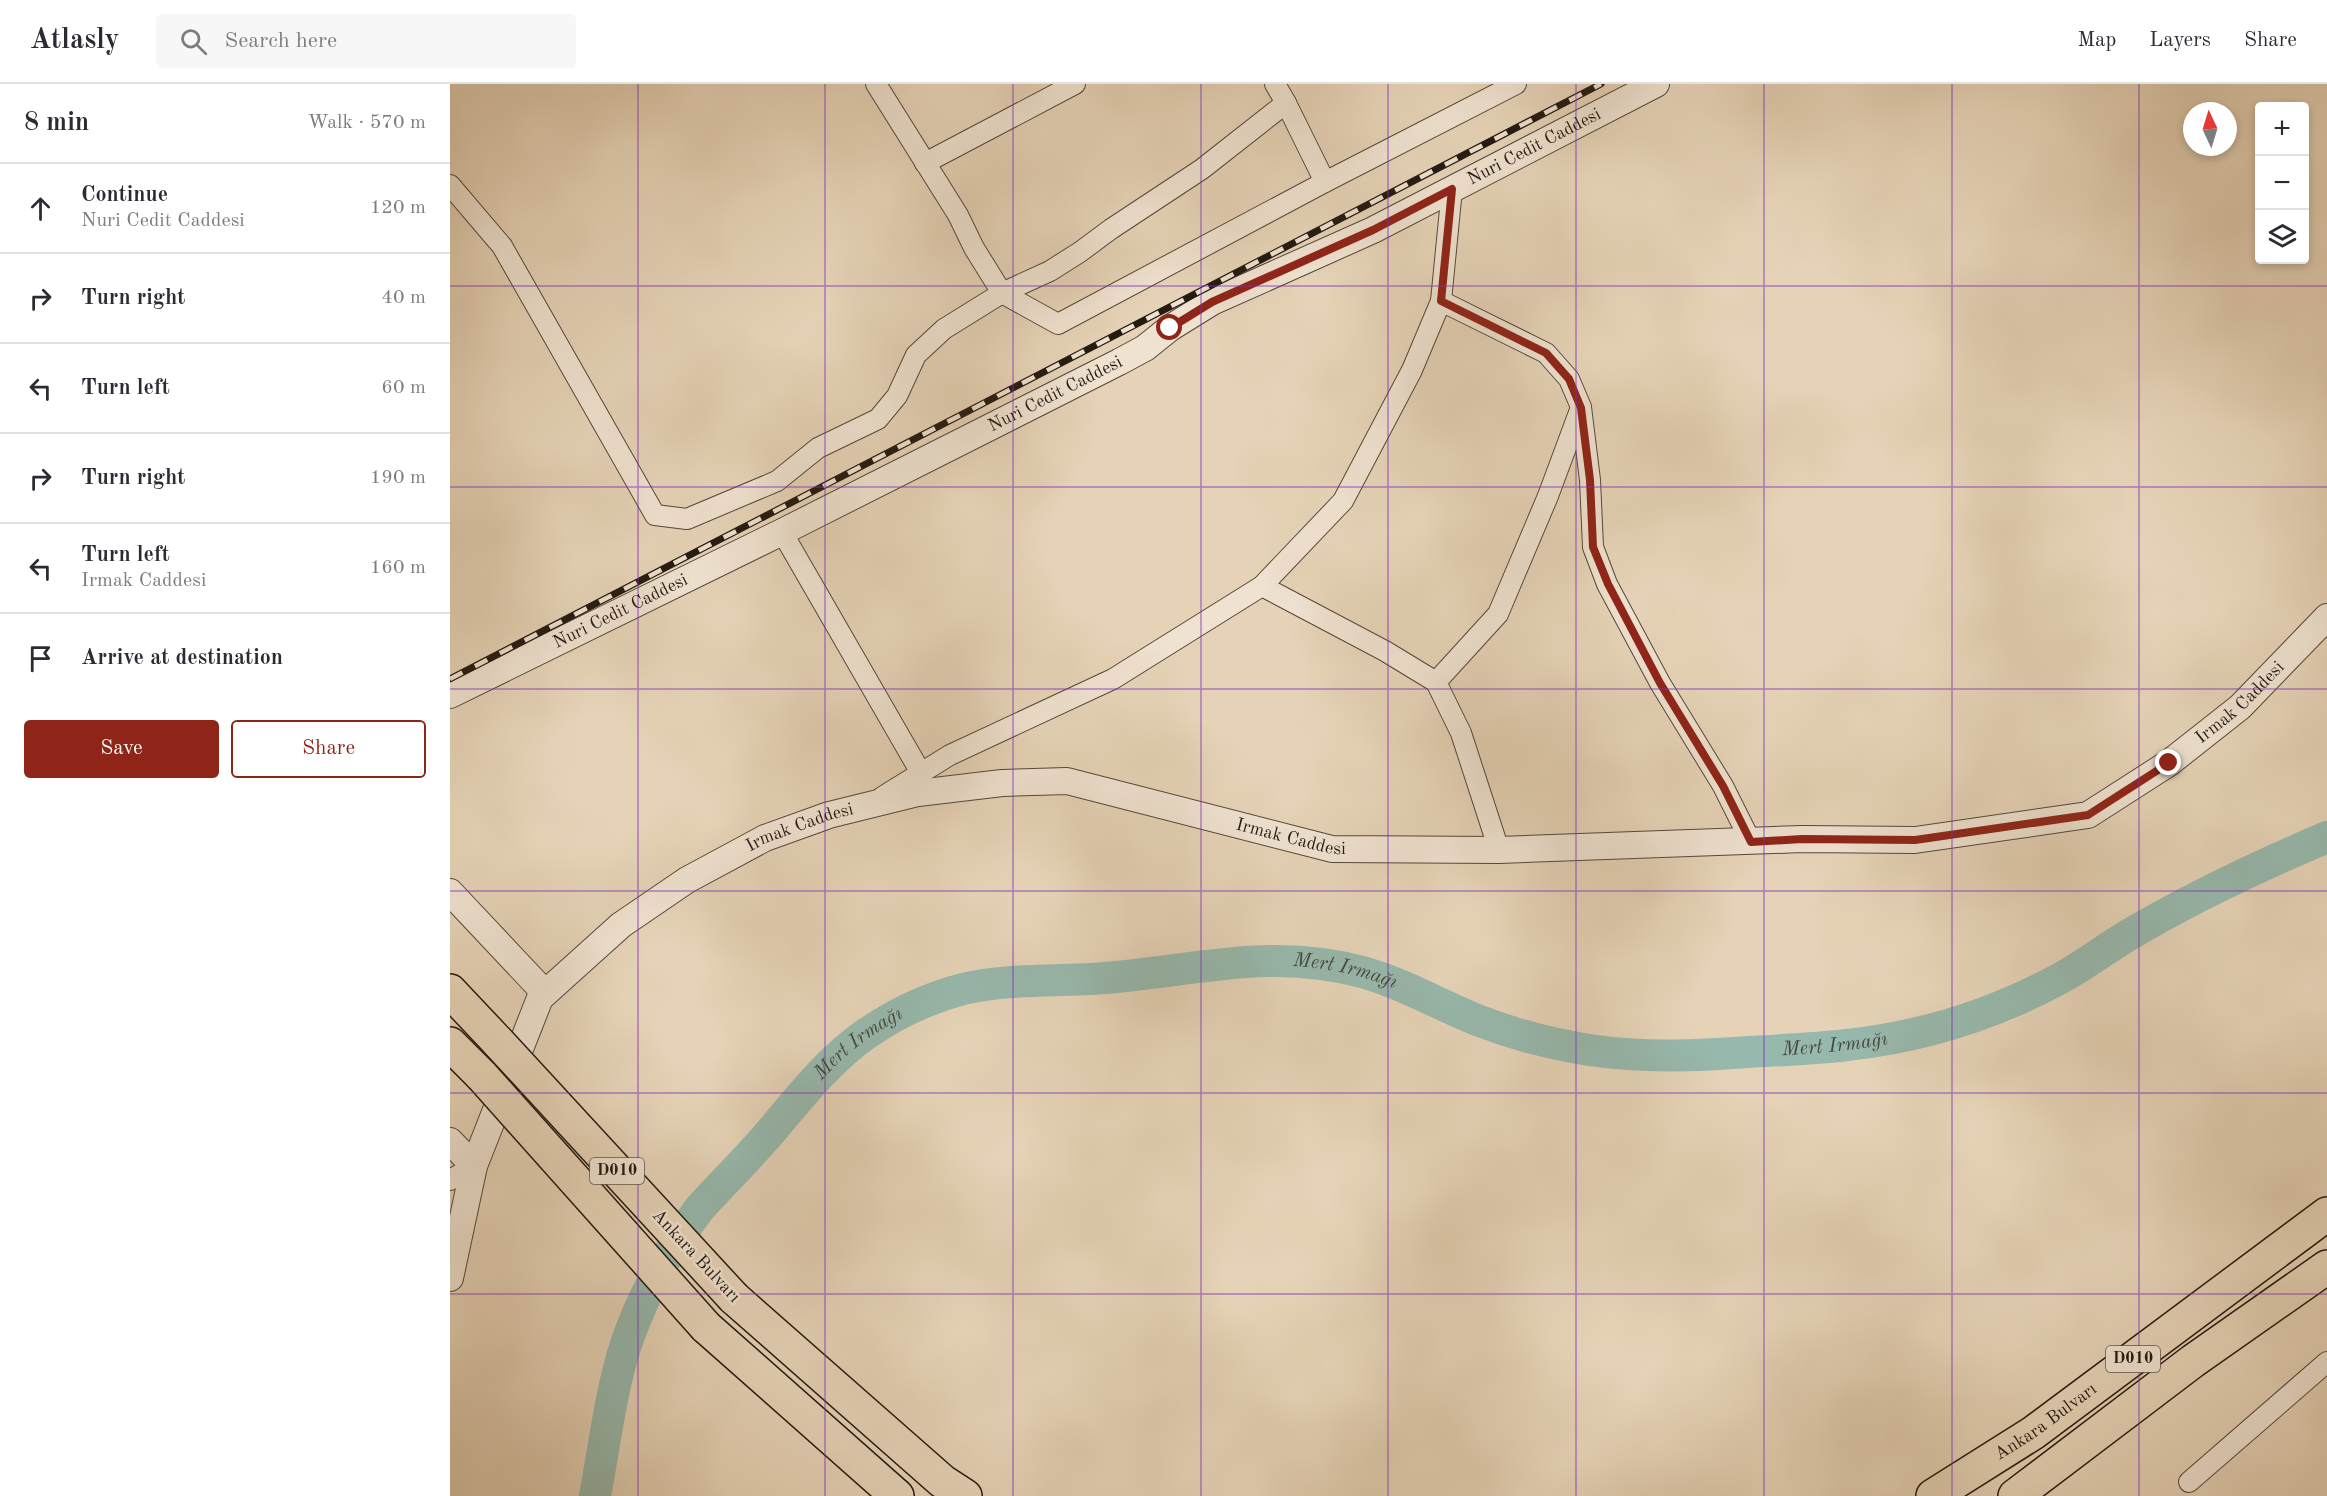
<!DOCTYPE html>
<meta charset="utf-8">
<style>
:root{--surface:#fff;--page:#f7f7f7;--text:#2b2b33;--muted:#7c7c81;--line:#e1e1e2;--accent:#8f2418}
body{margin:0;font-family:"Old Standard TT",serif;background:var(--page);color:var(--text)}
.controls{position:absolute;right:18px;top:18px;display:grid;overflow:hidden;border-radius:6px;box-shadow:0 3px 9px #0003}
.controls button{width:54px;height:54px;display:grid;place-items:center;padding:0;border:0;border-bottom:2px solid var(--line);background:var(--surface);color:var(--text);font:30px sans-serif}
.compass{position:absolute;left:1733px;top:18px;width:54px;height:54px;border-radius:50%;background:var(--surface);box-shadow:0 3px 9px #0003;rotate:356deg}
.stop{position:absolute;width:18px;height:18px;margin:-14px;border:4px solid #8f2418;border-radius:50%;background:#fff}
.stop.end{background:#8f2418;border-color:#fff;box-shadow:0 2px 6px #0008}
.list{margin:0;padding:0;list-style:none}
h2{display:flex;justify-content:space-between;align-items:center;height:78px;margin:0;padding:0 24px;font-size:26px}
h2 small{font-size:20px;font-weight:400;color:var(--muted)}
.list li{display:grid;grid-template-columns:39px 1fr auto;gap:18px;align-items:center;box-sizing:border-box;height:90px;padding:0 24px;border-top:2px solid var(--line)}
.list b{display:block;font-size:22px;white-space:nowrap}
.list p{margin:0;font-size:20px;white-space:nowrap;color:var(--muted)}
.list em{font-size:20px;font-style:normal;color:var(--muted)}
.actions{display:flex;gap:12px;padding:18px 24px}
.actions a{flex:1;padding:14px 0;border:2px solid var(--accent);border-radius:6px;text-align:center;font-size:21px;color:var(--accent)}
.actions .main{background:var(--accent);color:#fff}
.icon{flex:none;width:33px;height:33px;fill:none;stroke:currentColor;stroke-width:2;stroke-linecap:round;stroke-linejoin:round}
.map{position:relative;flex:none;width:1877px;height:1412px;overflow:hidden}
header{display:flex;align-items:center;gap:36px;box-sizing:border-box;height:84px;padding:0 30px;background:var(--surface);border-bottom:2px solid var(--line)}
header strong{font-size:28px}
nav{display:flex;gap:33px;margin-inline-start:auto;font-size:21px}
.search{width:420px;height:54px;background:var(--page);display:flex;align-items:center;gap:15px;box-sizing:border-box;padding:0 21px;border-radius:6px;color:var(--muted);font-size:22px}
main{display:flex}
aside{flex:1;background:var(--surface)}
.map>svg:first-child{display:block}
</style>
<header>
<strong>Atlasly</strong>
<div class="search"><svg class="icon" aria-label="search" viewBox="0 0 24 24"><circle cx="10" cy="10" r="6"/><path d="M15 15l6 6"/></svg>Search here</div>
<nav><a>Map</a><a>Layers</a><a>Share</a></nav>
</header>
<main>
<aside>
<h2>8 min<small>Walk · 570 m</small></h2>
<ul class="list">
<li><svg class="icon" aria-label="ahead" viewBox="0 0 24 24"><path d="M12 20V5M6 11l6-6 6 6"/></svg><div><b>Continue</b><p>Nuri Cedit Caddesi</p></div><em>120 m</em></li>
<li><svg class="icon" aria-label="right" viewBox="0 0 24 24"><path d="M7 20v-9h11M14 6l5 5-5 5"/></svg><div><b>Turn right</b></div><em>40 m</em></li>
<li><svg class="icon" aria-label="left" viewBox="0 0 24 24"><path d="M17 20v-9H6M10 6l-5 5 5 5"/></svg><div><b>Turn left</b></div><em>60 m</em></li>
<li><svg class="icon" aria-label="right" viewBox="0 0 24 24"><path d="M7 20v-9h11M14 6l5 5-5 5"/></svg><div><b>Turn right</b></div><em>190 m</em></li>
<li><svg class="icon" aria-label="left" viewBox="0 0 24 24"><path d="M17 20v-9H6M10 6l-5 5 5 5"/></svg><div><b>Turn left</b><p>Irmak Caddesi</p></div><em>160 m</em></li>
<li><svg class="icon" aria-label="arrive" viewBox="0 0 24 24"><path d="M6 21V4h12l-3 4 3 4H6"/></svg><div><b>Arrive at destination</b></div></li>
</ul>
<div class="actions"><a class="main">Save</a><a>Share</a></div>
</aside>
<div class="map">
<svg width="1877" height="1412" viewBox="0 0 1877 1412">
<rect width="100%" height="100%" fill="#e6d3b7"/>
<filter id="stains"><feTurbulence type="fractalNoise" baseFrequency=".00333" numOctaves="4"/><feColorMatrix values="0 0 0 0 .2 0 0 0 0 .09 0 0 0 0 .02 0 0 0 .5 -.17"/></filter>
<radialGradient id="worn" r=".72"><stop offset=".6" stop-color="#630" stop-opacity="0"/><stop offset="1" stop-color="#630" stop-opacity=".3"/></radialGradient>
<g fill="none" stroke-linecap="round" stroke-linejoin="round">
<!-- river -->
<path stroke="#97b8ac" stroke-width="32" id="s1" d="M145 1412C154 1364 161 1306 176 1260 193 1210 218 1166 250 1124 272 1100 295 1077 317 1052 347 1017 377 977 416 950 445 930 478 914 513 905 560 894 607 898 655 894 745 887 821 863 912 888 952 899 988 920 1027 936 1063 950 1101 960 1139 966 1193 974 1245 972 1299 968 1332 966 1365 965 1397 961 1471 953 1544 930 1609 895 1633 882 1654 866 1677 852 1741 814 1809 782 1877 753"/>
<!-- minor casing -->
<g stroke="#54483a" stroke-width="22">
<g id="minor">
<polyline points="426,0 508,131 524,164 552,209 608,240 875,98 1066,0"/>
<polyline points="825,0 836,19"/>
<polyline points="475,79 625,0"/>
<polyline points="0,101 52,162 205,431 237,435 327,397 368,364 428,335 447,312 466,271 494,245 552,209 600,187 630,168 661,145 752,85 836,19 875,98"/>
<polyline points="991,217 1096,269 1119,295 1131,323 1140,396 1143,463 1157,500 1210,599 1273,702 1301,758"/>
<polyline points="332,448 471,689"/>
<polyline points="812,502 935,567 986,598 1011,649 1049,766"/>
<polyline points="986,598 1048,530 1098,412 1130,326"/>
<polyline points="432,713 500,671 663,595 812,502 893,417 962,286 991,217 1002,105"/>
<polyline points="0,1096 24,1082"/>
<polyline points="1739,1398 1877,1278"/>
</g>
</g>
<!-- tertiary casing -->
<g stroke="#54483a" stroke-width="28">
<g id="tertiary">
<path id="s2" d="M0 611 332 448 669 278 695 264 720 244 762 218 923 146 1206 0"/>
<polyline points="0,808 95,909"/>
<polyline points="0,1057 24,1082"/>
<path id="s3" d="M0 1194 24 1082 90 914 171 841 237 796 315 754 379 731 468 709 552 699 617 697 882 765 1049 766 1352 755 1465 756 1638 731 1719 679 1790 623 1877 533"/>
</g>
</g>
<!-- trunk casing -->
<g stroke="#231a11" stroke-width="36">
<g id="trunk">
<polyline points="0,907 49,959"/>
<polyline points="0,960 32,992"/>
<polyline points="284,1214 492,1397 515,1412"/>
<polyline points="256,1243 447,1412"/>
<path id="s4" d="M1483 1412 1583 1349 1877 1130"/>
<polyline points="1565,1412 1743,1277 1877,1183"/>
</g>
</g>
<!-- minor -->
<use href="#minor" stroke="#efe2d0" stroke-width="20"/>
<!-- tertiary -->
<use href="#tertiary" stroke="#efe2d0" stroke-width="26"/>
<!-- trunk -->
<use href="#trunk" stroke="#e6d3b7" stroke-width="33"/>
<!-- rail casing -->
<g stroke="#231a11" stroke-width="7">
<polyline id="rail" points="0,595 1151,0"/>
</g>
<!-- rail -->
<use href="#rail" stroke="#efe2d0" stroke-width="4.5" stroke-dasharray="14" stroke-linecap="butt"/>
<!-- trunk-bridge casing -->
<g stroke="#231a11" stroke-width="36" stroke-linecap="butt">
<g id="trunk-bridge">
<polyline points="49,959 284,1214"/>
<polyline points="32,992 256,1243"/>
</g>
</g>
<!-- trunk-bridge -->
<use href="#trunk-bridge" stroke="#e6d3b7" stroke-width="33"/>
</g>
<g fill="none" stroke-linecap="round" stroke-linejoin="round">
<!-- route -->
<polyline stroke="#8f2418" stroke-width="8" points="720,244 762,218 923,146 1002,105 991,217 1096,269 1119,295 1131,324 1140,396 1143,463 1158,500 1210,599 1273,702 1301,758 1352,755 1465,756 1638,731 1719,679"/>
</g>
<!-- grid -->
<path fill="none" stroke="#7b2cbf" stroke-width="1.5" stroke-opacity="0.55" d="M188 0V1412M375 0V1412M563 0V1412M751 0V1412M938 0V1412M1126 0V1412M1314 0V1412M1502 0V1412M1689 0V1412M0 202H1877M0 403H1877M0 605H1877M0 807H1877M0 1009H1877M0 1210H1877"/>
<g text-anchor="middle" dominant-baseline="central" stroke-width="5" stroke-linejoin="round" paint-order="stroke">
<!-- shield labels -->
<g fill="#efe2d0" stroke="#60564a" stroke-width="1.5">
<rect x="140" y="1074" width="54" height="26" rx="4.5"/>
<rect x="1656" y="1262" width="54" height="26" rx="4.5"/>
</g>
<g font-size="16" font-weight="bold" fill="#231a11">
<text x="167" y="1087">D010</text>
<text x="1683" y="1275">D010</text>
</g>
<!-- street labels -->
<g font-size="18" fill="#231a11" stroke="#efe2d0">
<text stroke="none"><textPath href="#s2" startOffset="1216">Nuri Cedit Caddesi</textPath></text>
<text stroke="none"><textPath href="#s2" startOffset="676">Nuri Cedit Caddesi</textPath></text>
<text stroke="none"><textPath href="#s2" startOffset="190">Nuri Cedit Caddesi</textPath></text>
<text stroke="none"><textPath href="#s3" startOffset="2103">Irmak Caddesi</textPath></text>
<text stroke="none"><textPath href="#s3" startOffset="609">Irmak Caddesi</textPath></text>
<text stroke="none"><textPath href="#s3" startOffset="1113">Irmak Caddesi</textPath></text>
<text transform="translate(246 1172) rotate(47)">Ankara Bulvarı</text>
<text stroke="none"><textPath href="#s4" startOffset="135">Ankara Bulvarı</textPath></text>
</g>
<!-- water labels -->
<g font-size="20" font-style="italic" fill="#464940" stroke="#efe2d0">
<text stroke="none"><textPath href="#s1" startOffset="1044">Mert Irmağı</textPath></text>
<text stroke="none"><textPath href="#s1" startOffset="1548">Mert Irmağı</textPath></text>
<text stroke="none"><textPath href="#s1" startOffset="540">Mert Irmağı</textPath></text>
</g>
</g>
<rect width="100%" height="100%" filter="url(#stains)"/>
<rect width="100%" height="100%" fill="url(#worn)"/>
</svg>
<div class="controls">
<button>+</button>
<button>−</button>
<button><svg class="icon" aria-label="layers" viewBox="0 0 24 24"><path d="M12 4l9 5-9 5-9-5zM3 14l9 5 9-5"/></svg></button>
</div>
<svg class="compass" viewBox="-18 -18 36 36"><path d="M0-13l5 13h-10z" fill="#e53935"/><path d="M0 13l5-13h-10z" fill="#7c7c81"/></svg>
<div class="stop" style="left:720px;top:244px"></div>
<div class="stop end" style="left:1719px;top:679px"></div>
</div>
</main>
